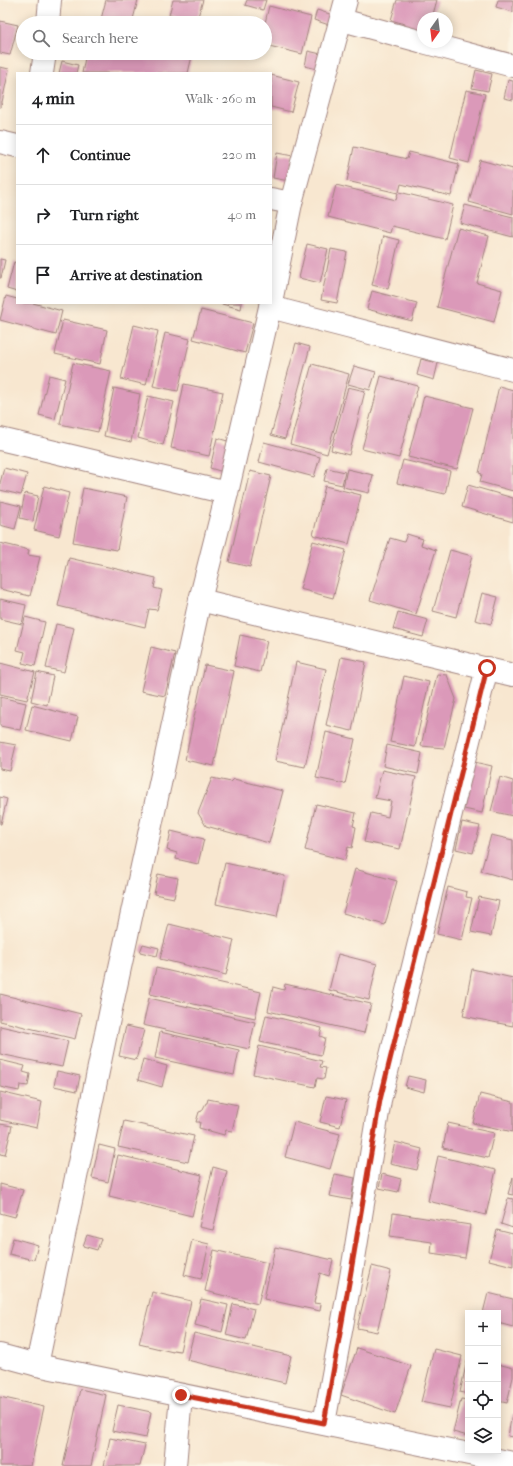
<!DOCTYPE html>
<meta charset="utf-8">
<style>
:root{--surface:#fff;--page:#f2f2f2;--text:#202124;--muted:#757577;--line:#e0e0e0}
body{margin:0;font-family:"IM FELL French Canon",serif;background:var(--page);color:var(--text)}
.controls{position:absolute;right:12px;bottom:12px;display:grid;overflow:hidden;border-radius:0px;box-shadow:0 2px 10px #0003}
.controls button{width:36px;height:36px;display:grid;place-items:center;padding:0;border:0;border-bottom:1px solid var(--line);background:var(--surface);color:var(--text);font:20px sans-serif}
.compass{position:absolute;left:417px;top:12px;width:36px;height:36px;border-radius:50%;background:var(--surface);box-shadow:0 2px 10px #0003;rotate:194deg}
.stop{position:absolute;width:12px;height:12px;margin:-9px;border:3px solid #c8321e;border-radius:50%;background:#fff}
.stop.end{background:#c8321e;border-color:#fff;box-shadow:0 1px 4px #0008}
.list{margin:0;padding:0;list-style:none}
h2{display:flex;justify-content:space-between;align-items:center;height:52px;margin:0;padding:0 16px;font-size:17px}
h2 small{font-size:13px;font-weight:400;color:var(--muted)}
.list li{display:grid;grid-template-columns:26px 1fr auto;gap:12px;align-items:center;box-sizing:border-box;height:60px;padding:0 16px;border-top:1px solid var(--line)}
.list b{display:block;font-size:15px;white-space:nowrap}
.list em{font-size:13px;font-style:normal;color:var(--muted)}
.icon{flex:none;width:22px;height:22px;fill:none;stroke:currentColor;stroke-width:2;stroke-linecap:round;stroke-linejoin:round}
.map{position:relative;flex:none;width:513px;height:1466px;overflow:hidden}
.search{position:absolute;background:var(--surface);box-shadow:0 2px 10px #0003;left:16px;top:16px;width:256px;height:44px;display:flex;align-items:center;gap:10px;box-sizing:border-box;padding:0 14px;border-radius:22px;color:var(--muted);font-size:15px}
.panel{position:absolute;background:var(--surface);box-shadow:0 2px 10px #0003;left:16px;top:72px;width:256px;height:232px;border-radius:0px}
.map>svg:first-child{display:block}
</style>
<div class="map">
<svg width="513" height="1466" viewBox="0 0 513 1466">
<rect width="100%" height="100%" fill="#fcf5e5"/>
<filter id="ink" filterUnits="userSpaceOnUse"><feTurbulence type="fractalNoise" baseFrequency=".025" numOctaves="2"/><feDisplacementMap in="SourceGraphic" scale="8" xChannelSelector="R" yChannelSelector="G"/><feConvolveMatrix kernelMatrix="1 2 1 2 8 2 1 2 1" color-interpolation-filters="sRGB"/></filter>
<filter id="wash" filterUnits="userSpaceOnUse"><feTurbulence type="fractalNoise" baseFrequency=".012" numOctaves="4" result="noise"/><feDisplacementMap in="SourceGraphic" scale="16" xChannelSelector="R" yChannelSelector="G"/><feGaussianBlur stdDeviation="0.9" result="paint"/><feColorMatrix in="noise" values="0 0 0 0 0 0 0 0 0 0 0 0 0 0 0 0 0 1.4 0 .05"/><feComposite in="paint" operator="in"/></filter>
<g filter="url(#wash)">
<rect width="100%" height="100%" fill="#f8e7d0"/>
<g id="blocks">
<!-- building -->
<g fill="#db99b9">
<polygon points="106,0 138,0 132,23 100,23"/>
<polygon points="173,0 203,0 196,23 169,15"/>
<polygon points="247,0 266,0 263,10 245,5"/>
<polygon points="397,0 437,0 432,18 423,18 423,35 404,29 405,24 391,20"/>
<polygon points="498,0 513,0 513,12 496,7"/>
<polygon points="269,6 311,17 302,54 265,45 265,23"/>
<polygon points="317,10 333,15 329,25 314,20"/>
<polygon points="0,21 18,25 10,55 0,53"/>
<polygon points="308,51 321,54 317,69 305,66"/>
<polygon points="86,53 178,53 192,56 188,73 82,73"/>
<polygon points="62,61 78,65 76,73 59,73"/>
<polygon points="0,67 9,69 1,107 0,107"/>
<polygon points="476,70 492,74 488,91 472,88"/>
<polygon points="271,75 299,82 291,112 271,107"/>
<polygon points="508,80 513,81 513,100 504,98"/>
<polygon points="466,90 485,94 469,163 450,158"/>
<polygon points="354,147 407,159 409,152 459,164 451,196 401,184 399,192 453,205 445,239 392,226 390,233 328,217 336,185 396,200 398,193 347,181"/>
<polygon points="277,153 293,156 289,181 273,178"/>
<polygon points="480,160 513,169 513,214 469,202"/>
<polygon points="465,205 513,217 513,237 460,223"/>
<polygon points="458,228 489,236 477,283 502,290 494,322 437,307"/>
<polygon points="383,236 399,240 388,289 372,285"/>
<polygon points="307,244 328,249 320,283 299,278"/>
<polygon points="331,249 347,252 337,303 321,300"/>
<polygon points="0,259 5,260 1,278 0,278"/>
<polygon points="14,262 17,263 17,292 7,289"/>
<polygon points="372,291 417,303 412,321 367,309"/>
<polygon points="6,296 17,299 17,303 33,303 62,311 56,335 0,320"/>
<polygon points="218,303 242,303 241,309"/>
<polygon points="201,310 253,323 245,353 193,339"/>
<polygon points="63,320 107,330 100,364 55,354"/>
<polygon points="134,325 158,331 146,385 121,379"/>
<polygon points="165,333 190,339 178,391 153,386"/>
<polygon points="296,343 310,347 285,439 271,435"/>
<polygon points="421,359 438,363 434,380 417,375"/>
<polygon points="73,363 111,371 98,432 60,424"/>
<polygon points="312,364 349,374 327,454 290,444"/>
<polygon points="354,366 376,372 370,390 348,384"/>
<polygon points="49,375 65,379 55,419 39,415"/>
<polygon points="381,376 418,386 399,458 362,449"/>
<polygon points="184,384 223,392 209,456 171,448"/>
<polygon points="499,386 513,390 513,491 480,482 482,474 479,473"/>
<polygon points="348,387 365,391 349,455 331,450"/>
<polygon points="114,388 140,394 131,442 104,436"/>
<polygon points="148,396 174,402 163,445 138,438"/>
<polygon points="424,396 473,408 457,469 408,457"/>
<polygon points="217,438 231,442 223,472 210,468"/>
<polygon points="264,442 320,457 314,477 259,462"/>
<polygon points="403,460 450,471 445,494 397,483"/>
<polygon points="4,468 27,474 21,495 0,490 0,483"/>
<polygon points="327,468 345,472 342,485 324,481"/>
<polygon points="347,469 373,475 369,493 343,487"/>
<polygon points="250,471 271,476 250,567 229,562"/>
<polygon points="468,485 513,498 513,522 462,507"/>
<polygon points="44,486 69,493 59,536 34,530"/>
<polygon points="325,486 361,495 349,544 313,535"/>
<polygon points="83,488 127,497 117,550 73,542"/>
<polygon points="25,493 38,496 33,521 20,518"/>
<polygon points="0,501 21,506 15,529 0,525"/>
<polygon points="407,534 423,539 421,545 436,550 416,614 370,600 390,538 404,542"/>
<polygon points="313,541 346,550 333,598 300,589"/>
<polygon points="0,543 29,550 28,555 40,557 30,596 0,589"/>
<polygon points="450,550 472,556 456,617 433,611"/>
<polygon points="69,558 156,578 154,588 162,590 157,610 149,609 145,627 58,606"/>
<polygon points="482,593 498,597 491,624 475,620"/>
<polygon points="0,599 26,605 22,624 0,619"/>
<polygon points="398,612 428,620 423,637 393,629"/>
<polygon points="25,617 45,622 35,666 22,663 25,652 17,650"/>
<polygon points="56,624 74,628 64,672 46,668"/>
<polygon points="240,635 267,641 260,672 234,666"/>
<polygon points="151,647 175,653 165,696 141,691"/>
<polygon points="341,657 366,662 352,731 326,725"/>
<polygon points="296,662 326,669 305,767 275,761"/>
<polygon points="0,663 35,672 27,700 0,694"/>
<polygon points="205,665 234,671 214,766 185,760"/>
<polygon points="37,672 53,676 47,705 31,701"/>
<polygon points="437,674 447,675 456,699 444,748 421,746"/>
<polygon points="404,676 429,682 415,747 390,742"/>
<polygon points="0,697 26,703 20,730 0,726"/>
<polygon points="32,705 78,717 72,741 26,730"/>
<polygon points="326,732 355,739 345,784 316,778"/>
<polygon points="0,742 16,745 10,771 0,769"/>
<polygon points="387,745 422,753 418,774 383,766"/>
<polygon points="474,762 492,766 482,813 464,809"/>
<polygon points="382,770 416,777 400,849 364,842 371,813 388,817 391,801 375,798"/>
<polygon points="500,777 513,781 513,816 491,811"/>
<polygon points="212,778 231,782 234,779 283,791 269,843 206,826 198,813"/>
<polygon points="0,797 7,799 1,824 0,824"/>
<polygon points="316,804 356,813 353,826 356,827 352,848 348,847 345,860 305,850"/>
<polygon points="462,822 480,826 473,853 456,849"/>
<polygon points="171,831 204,839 198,864 176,859 177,853 167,850"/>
<polygon points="491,835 513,840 513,880 481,871"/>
<polygon points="225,863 285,876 277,917 216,904"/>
<polygon points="355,869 397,881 385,925 343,913"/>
<polygon points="158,874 178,878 174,898 154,894"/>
<polygon points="448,887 467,892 466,897 472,898 462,940 437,934"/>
<polygon points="479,897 499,901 491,936 471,932"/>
<polygon points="169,924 234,940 226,975 160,959"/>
<polygon points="143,944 159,948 157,956 140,952"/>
<polygon points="338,954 377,964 369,1000 329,990"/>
<polygon points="156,968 261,992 255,1018 150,994"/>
<polygon points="472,969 513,978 513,1026 463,1016"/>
<polygon points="285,984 371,1004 364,1033 268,1011 273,987 284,990"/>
<polygon points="0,994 81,1014 75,1039 0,1021"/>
<polygon points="149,998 255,1022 249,1049 143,1025"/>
<polygon points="266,1015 322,1028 320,1036 325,1038 321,1055 260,1042"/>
<polygon points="0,1026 68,1041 62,1067 0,1054"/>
<polygon points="126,1026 144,1030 136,1060 119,1056"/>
<polygon points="160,1032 239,1050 234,1075 155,1058"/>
<polygon points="259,1046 322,1061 320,1067 326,1068 324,1079 317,1078 315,1087 253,1074"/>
<polygon points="143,1059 167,1066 162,1087 138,1080"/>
<polygon points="0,1060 25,1066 23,1072 30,1074 28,1086 20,1085 19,1091 0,1087"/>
<polygon points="57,1071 80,1076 77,1091 54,1086"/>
<polygon points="408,1076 426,1080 424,1092 405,1087"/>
<polygon points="0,1092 42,1102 37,1128 0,1120"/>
<polygon points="480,1094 513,1102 513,1132 473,1123"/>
<polygon points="326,1096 346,1100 340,1127 320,1122"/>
<polygon points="208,1099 238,1105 232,1131 226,1130 224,1135 199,1128 200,1122 196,1122 199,1112 202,1111 206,1103 207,1103"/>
<polygon points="124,1121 194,1136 188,1162 118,1147"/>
<polygon points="294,1122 340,1134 330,1169 285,1157"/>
<polygon points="448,1123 494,1133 488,1158 443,1148"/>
<polygon points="0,1124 12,1126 5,1155 0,1154"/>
<polygon points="395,1142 422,1149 417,1170 390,1164"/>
<polygon points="99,1145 115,1149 108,1182 92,1178"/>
<polygon points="118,1155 202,1175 192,1216 109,1196"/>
<polygon points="438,1156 496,1170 486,1215 428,1201"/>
<polygon points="213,1167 227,1171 213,1230 199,1227"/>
<polygon points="335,1174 355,1178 351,1200 330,1196"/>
<polygon points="382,1174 401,1179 398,1192 379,1188"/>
<polygon points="513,1177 513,1195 508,1194"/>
<polygon points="0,1184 23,1190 15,1217 0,1213"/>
<polygon points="508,1198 513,1199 513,1228 501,1224"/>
<polygon points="393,1213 470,1225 465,1258 431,1253 432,1242 390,1236"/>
<polygon points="497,1230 513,1234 513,1266 489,1260"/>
<polygon points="87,1235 101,1239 97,1250 83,1246"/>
<polygon points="13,1238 38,1245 34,1260 9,1254"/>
<polygon points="192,1240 209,1244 201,1279 184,1275"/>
<polygon points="275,1247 333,1260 329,1276 320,1273 314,1303 321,1304 320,1311 264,1299"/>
<polygon points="214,1250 268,1263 258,1304 205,1291"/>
<polygon points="372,1266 391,1271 377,1332 357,1328"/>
<polygon points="152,1292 191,1301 180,1351 173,1350 173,1352 139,1344"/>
<polygon points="488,1293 513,1299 513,1327 498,1323 498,1313 483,1313"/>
<polygon points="201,1299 228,1305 222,1332 195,1325"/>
<polygon points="233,1304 254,1309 246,1340 226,1335"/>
<polygon points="194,1333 291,1356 285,1383 187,1360"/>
<polygon points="357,1348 411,1366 395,1414 341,1395"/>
<polygon points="434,1349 462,1356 450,1408 421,1402"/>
<polygon points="467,1361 468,1361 468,1394 460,1392"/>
<polygon points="498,1364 513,1368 513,1377 507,1403 498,1401"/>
<polygon points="80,1389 106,1395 91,1466 63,1466"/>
<polygon points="0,1397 44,1407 31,1466 0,1466"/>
<polygon points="461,1399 468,1400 468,1436 453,1432"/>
<polygon points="118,1405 151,1412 146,1438 112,1431"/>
<polygon points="512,1414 513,1414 513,1437 508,1436"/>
<polygon points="110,1438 145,1445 140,1466 104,1466"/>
</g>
</g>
</g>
<g filter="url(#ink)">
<use href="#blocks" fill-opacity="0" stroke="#a1837e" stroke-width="1"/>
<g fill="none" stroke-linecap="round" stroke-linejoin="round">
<!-- minor casing -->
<g stroke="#a1837e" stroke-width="24">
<g id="minor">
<polyline points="342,20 423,42"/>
<polyline points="48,23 50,0"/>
<polyline points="423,42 513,66"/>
<polyline points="42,73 45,53"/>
<polyline points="0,142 17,146"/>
<polyline points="271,199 291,203"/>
<polyline points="270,307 513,370"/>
<polyline points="0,439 227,493 270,307 291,203 346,0"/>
<polyline points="200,600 513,675"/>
<polyline points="0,1355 37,1365 513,1463"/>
<polyline points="37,1365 111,1009 200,600 227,493"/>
<polyline points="324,1423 351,1277 380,1100 487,668"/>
<polyline points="175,1466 181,1395"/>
</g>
</g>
<!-- minor -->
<use href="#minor" stroke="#fff" stroke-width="22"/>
</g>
</g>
<g fill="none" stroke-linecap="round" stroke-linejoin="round" filter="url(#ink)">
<!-- route -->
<polyline stroke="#c8321e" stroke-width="5" points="181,1395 324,1423 350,1277 380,1100 487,668"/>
</g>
</svg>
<div class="controls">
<button>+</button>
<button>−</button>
<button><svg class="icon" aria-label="locate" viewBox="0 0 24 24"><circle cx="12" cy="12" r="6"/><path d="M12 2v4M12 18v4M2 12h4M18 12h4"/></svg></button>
<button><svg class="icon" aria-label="layers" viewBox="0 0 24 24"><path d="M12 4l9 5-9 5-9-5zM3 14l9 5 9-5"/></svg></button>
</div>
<svg class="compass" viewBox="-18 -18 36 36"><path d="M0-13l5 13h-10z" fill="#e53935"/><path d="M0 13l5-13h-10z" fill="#757577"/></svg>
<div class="stop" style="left:487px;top:668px"></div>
<div class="stop end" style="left:181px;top:1395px"></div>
<div class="search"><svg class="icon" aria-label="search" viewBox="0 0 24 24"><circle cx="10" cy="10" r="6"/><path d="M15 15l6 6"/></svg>Search here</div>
<section class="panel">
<h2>4 min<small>Walk · 260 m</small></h2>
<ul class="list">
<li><svg class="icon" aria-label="ahead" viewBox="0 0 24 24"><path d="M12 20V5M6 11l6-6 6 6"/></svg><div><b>Continue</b></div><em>220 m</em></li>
<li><svg class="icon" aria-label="right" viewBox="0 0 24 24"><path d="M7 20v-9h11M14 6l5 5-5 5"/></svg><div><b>Turn right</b></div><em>40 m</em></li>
<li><svg class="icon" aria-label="arrive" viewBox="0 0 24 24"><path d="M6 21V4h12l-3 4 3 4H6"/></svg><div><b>Arrive at destination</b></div></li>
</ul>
</section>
</div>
